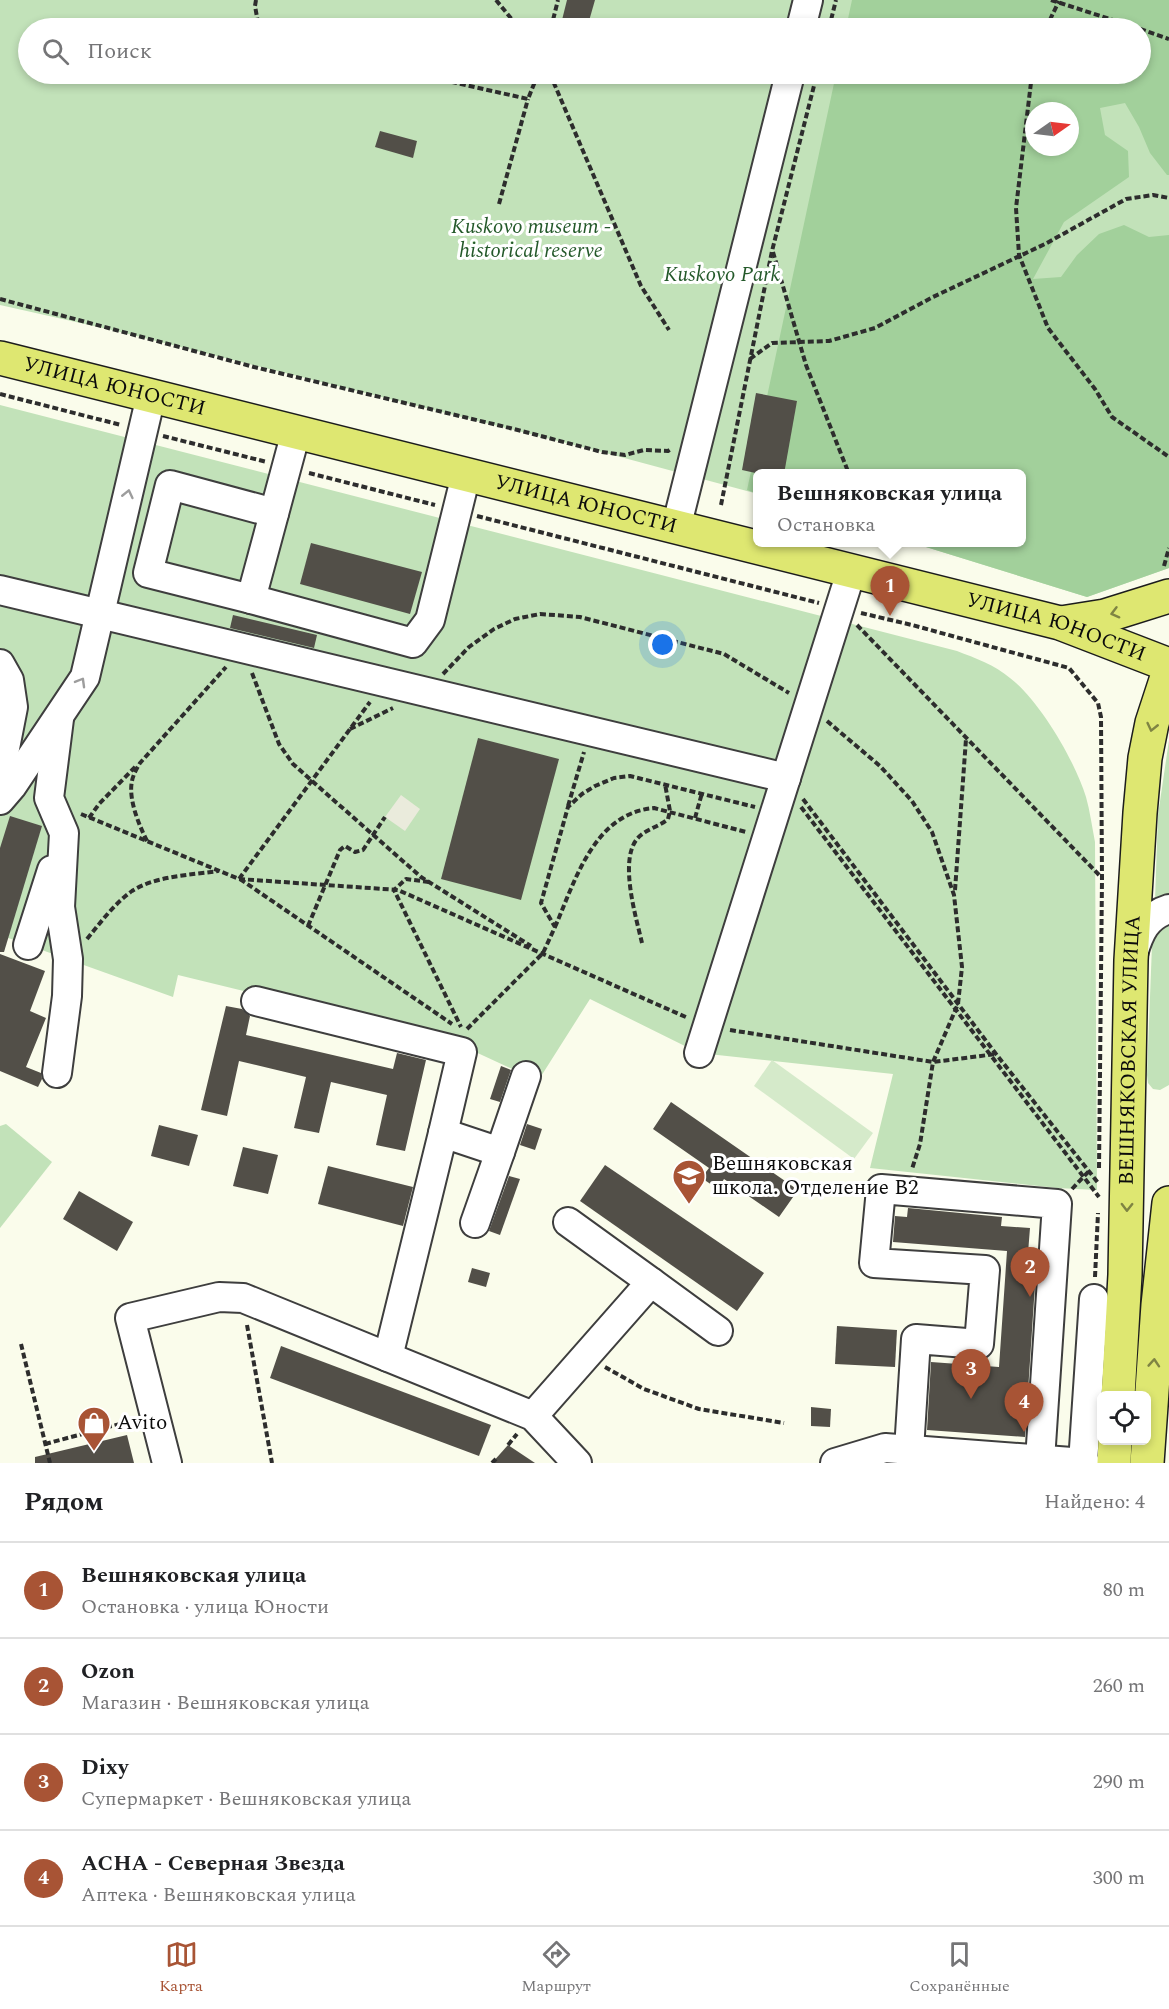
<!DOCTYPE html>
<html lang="ru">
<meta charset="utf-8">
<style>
:root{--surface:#fff;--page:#f2f2f2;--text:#202124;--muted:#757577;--line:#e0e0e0;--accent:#a85435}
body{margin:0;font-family:Spectral,serif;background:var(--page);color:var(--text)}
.controls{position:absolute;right:18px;bottom:18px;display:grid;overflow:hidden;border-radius:9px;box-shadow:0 3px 9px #0003}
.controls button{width:54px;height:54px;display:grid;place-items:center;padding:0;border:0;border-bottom:2px solid var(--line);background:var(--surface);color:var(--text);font:30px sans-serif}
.compass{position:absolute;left:1025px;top:102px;width:54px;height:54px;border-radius:50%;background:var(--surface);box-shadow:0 3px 9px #0003;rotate:76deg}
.you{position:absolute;left:663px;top:645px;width:21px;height:21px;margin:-15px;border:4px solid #fff;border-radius:50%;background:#1a73e8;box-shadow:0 0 0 9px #1a73e833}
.badge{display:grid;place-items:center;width:39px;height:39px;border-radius:50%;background:var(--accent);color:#fff;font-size:20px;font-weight:700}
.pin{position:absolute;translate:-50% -50px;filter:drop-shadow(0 2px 3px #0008)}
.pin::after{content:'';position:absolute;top:32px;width:21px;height:18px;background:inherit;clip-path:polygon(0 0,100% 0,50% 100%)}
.popup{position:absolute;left:753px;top:469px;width:273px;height:78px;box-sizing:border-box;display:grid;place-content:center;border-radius:9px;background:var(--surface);filter:drop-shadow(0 2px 4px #0005);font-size:20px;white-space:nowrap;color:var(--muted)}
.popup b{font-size:22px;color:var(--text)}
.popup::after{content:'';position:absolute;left:50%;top:100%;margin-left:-12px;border:12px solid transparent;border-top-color:var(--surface)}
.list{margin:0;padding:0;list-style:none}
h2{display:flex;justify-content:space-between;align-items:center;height:78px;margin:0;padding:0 24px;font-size:26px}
h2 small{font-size:20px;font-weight:400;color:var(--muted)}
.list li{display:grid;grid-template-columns:39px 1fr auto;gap:18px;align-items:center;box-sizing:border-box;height:96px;padding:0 24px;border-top:2px solid var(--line)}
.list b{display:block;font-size:22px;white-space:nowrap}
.list p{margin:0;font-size:20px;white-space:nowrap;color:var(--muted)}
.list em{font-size:20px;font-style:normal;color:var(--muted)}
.icon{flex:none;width:33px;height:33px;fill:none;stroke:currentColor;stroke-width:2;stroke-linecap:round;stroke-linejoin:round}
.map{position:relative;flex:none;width:1169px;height:1463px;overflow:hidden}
.search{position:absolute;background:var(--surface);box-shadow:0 3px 9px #0003;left:18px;right:18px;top:18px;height:66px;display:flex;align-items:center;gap:15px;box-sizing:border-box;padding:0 21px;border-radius:33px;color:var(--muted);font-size:22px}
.sheet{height:462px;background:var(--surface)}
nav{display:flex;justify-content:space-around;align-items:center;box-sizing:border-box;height:84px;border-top:2px solid var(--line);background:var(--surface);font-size:16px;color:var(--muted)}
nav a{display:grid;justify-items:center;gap:3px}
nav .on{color:var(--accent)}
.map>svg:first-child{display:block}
</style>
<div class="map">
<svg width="1169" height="1463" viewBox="0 0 1169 1463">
<rect width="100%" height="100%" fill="#fafceb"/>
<!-- green -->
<g fill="#c2e2b9" fill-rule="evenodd">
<path d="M0 0H1169V568L1087 597 913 543 1022 542V474H758V494L602 452 116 331 0 305ZM28 28H1140V74H28ZM1034 111H1070V147H1034Z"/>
<path d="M0 405 957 651C975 658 995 665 1010 678 1040 701 1075 761 1086 797 1090 811 1092 827 1095 842L1097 1190 1057 1188 870 1168 893 1074 699 1053 590 999 538 1081 456 1043 178 975 173 997 0 935Z"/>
<polygon points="1169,740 1169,896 1155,900 1158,815"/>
<polygon points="1169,923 1169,1085 1160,1090 1153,1089 1148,1083 1147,1075 1152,945 1158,932"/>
<polygon points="6,1124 52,1162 0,1228 0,1126"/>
</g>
<!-- forest -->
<path fill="#a2d09b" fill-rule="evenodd" d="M852 0H1169V175H1167L1150 153 1139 127 1125 103 1100 108 1105 135 1128 151 1129 177 1064 222 1033 279 1061 277 1077 255 1099 234 1124 225 1149 237 1169 235V568L1087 597 913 543 1022 542V474H758V494L747 490 836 74H1140V28H846ZM1034 111H1070V147H1034Z"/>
<!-- pitch -->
<polygon fill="#d5eaca" points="772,1060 873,1133 854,1159 754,1086"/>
<!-- plaza -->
<polygon fill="#eaebdc" points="401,795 420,809 405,831 385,817"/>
<!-- building -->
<g fill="#524f48">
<polygon points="567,0 595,0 587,28 560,28"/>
<polygon points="380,131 417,141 413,158 375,147"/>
<polygon points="756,393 797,401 784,474 760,474 742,470"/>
<polygon points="311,543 422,572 410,614 300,584"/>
<polygon points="233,615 317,635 314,648 230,628"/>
<polygon points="478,738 559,759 521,900 441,879"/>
<polygon points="10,816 42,826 4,952 0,952 0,848"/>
<polygon points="0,954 45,971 30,1011 46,1018 26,1067 41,1073 42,1079 38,1087 0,1071"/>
<polygon points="226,1006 242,1009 250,1016 246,1035 393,1069 397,1053 426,1060 405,1151 376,1145 387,1095 331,1082 319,1133 294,1128 306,1077 239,1061 227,1116 201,1110"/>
<polygon points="501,1066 511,1070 500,1102 490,1099"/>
<polygon points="671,1102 798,1190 779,1217 724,1179 718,1189 706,1181 702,1177 709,1168 653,1129"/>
<polygon points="527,1124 542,1129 535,1150 520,1145"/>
<polygon points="159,1125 198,1135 189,1166 151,1156"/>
<polygon points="243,1147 278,1155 268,1194 233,1186"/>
<polygon points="605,1165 764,1273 737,1311 580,1201"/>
<polygon points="328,1166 413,1187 403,1226 318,1204"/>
<polygon points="509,1176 520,1179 500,1235 489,1231"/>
<polygon points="79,1191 133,1222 117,1251 63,1219"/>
<polygon points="908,1208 1002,1217 1001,1226 1030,1228 1028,1253 1037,1254 1025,1437 927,1430 931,1362 999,1367 1007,1251 893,1242 895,1216 907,1217"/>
<polygon points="472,1268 490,1273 486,1287 468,1282"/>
<polygon points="837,1326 897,1330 895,1367 835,1364"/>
<polygon points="281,1346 491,1425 479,1456 270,1378"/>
<polygon points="811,1407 831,1409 830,1427 811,1426"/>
<polygon points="127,1435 134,1463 35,1463 35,1457"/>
<polygon points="508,1445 535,1463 492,1463"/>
</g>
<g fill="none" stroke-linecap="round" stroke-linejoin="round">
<!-- minor casing -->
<g stroke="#3e3e3e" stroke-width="32">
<g id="minor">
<polyline points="801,28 808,0"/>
<polyline points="296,432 251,599 413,643 430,620 466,475"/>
<polyline points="676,528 790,74"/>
<polyline points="0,590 786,778"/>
<polyline points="251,599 148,573 170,485 274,513"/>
<polyline points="0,664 9,680 13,707 0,774"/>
<polyline points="0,800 12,786 85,677 151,396"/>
<polyline points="28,945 52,870"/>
<path d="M1133 954C1139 933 1146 916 1169 909"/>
<polyline points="256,1001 462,1052 443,1133"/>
<polyline points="699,1053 851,572"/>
<polyline points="57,1073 67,996 68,959 60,907 64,833 49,798 59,719"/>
<polyline points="475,1223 500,1152"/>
<polyline points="651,1282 718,1331"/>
<polyline points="388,1357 443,1133 500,1152 526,1076"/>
<polyline points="533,1416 651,1282 568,1222"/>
<polyline points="909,1450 916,1339 979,1344 985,1270 874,1263 881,1189 1057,1204 1040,1460"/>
<polyline points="167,1463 130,1318 219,1297 243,1298 533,1416 577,1463"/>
<polyline points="835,1463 885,1448 1085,1463"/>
<polyline points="1083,1463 1094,1299"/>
</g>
</g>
<!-- major casing -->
<g stroke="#1c1c1c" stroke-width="36">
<g id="major">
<path id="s1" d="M0 358 1060 623 1169 665"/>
<polyline points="1061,623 1105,616 1169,596"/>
<path id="s2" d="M1118 1396 1125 1275 1131 960 1140 813 1145 758 1152 723 1169 671"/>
<polyline points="1114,1463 1115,1440"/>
<polyline points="1147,1463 1158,1305 1169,1203"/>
</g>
</g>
<!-- path -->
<g stroke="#2d2d2d" stroke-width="4" stroke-dasharray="6 3" stroke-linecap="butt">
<polyline points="256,0 255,6 259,28"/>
<polyline points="496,0 519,28"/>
<polyline points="1051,0 1138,28"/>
<polyline points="279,28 289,28"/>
<polyline points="551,28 558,0"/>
<polyline points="829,28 836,0"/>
<polyline points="1046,28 1059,1"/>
<polyline points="1140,29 1169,39"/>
<polyline points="416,74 528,99 538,74"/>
<polyline points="550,74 641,286 669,330"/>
<polyline points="1032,74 1016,208 1019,255 1048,328 1095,389 1112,417 1169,457"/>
<polyline points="499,204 528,99"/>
<polyline points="773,252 806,365 849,474"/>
<polyline points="0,299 254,367 514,429 602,452 625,455 644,450 668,451 671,449"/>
<polyline points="750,359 772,343 829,341 875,328 933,297 1045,244 1126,199 1153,195 1169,198"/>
<polyline points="0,394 121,425"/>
<polyline points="163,436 267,462"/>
<polyline points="309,473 435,505"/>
<polyline points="721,505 772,251 817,74"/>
<polyline points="477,516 819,603"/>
<polyline points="879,542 881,545"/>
<polyline points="1164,566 1169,548"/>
<polyline points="861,613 912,625 1069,668 1098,703 1101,717 1102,879 1099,1169"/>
<polyline points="857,625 1102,878"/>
<polyline points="252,673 279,744 293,764 312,781 421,877 531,946"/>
<polyline points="443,674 469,647 494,629 515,619 540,614 580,617 724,654 789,693"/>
<polyline points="827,721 880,766 912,801 932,832 954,895 962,967 958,1004 933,1062 920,1144 912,1169"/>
<polyline points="350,729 393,708"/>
<polyline points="803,799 996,1054 1099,1184"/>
<polyline points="568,806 584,752"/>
<polyline points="801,807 1099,1197"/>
<polyline points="81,814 239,879 370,702"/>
<polyline points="89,818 99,804 137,765"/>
<polyline points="695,818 702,793"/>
<path d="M147 841C139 825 128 799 132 781 133 775 137 768 140 763L226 667"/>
<polyline points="239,879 398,890 688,1018"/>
<polyline points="240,879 452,1024"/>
<polyline points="429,882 406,879 394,890 461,1027"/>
<polyline points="955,890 966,739"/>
<polyline points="308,926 340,850 345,846 355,852 363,850 385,817"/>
<path d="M555 927C575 881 594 813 654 808L746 832"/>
<path d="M87 939C101 922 114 904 132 891 155 876 191 875 218 871"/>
<path d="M642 943C636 917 619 861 637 839 645 829 659 827 668 819L670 811 665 784"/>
<polyline points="467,1029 543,953 555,927 541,903 568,807 582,794 595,786 614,778 630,776 755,807"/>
<polyline points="730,1030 933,1062 996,1054"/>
<polyline points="1072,1189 1089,1171"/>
<polyline points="1095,1277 1098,1213"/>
<polyline points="247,1325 272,1463"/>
<polyline points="21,1344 50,1463"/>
<polyline points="605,1367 644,1389 699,1409 784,1423"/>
<polyline points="45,1444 131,1421"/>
<polyline points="508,1445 517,1434"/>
<polyline points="492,1463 496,1459"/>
</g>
<!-- minor -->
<use href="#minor" stroke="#fff" stroke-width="28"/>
<!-- major -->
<use href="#major" stroke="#dee771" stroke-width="33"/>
</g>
<!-- one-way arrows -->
<defs><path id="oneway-chevron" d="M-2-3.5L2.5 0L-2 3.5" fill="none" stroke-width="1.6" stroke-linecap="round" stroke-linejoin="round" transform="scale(1.5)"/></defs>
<g stroke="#9d9d9d">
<use href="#oneway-chevron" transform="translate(128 494) rotate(-77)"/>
<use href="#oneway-chevron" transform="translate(81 682) rotate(-60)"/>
</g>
<g stroke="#7f8443">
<use href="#oneway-chevron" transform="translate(1115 613) rotate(165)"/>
<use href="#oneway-chevron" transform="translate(1152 727) rotate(103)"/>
<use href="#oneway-chevron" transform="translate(1127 1207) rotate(91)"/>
<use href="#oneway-chevron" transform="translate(1154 1363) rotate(-86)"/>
</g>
<!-- icons -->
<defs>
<g id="school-pin" transform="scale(1.725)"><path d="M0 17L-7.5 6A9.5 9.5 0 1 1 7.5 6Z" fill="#a85435" stroke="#fff"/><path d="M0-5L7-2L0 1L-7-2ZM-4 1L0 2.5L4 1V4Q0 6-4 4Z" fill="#fff"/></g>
<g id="shop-pin" transform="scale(1.725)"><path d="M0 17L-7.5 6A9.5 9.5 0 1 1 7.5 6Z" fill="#a85435" stroke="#fff"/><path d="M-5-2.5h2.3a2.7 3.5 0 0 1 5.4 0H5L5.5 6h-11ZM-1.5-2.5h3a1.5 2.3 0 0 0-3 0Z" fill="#fff"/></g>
</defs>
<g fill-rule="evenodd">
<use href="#school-pin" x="689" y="1176"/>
<use href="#shop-pin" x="94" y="1423"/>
</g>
<g text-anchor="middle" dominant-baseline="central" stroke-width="6" stroke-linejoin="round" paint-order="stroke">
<!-- park labels -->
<g font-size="21" font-style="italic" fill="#24592a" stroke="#fff">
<text x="531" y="227">Kuskovo museum -<tspan x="531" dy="24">historical reserve</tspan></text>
<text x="722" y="275">Kuskovo Park</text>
</g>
<!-- street labels -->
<g font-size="21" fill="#0b0b0b" stroke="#fff">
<text stroke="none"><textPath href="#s1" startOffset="118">УЛИЦА ЮНОСТИ</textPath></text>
<text stroke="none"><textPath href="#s1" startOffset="604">УЛИЦА ЮНОСТИ</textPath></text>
<text stroke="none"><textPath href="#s1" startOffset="1090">УЛИЦА ЮНОСТИ</textPath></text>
<text stroke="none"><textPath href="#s2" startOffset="346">ВЕШНЯКОВСКАЯ УЛИЦА</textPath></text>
</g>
<!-- poi labels -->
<g font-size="21" fill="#0b0b0b" stroke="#fff" text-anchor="start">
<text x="712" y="1164">Вешняковская<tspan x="712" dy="24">школа. Отделение В2</tspan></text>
<text x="117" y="1423">Avito</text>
</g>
</g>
</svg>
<div class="controls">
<button><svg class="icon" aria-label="locate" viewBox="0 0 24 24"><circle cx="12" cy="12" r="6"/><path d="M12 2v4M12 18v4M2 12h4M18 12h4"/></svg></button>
</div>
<svg class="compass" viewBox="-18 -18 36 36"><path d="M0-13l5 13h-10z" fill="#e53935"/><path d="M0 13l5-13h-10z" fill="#757577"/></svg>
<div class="you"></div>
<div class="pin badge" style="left:890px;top:616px">1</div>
<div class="popup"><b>Вешняковская улица</b>Остановка</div>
<div class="pin badge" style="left:1030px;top:1297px">2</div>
<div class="pin badge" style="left:971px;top:1399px">3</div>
<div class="pin badge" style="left:1024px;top:1432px">4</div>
<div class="search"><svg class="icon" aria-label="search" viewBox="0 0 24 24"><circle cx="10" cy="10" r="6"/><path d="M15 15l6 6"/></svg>Поиск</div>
</div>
<section class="sheet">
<h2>Рядом<small>Найдено: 4</small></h2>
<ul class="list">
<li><span class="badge">1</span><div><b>Вешняковская улица</b><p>Остановка · улица Юности</p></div><em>80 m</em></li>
<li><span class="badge">2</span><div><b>Ozon</b><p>Магазин · Вешняковская улица</p></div><em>260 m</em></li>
<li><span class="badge">3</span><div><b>Dixy</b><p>Супермаркет · Вешняковская улица</p></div><em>290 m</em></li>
<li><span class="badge">4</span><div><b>АСНА - Северная Звезда</b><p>Аптека · Вешняковская улица</p></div><em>300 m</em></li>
</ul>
</section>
<nav>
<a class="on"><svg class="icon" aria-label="map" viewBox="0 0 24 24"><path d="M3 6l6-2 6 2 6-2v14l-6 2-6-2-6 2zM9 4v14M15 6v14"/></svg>Карта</a>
<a><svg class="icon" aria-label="directions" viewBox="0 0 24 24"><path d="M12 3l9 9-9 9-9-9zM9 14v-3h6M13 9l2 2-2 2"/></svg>Маршрут</a>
<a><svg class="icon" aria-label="saved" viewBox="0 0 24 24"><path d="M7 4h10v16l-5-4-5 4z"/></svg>Сохранённые</a>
</nav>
